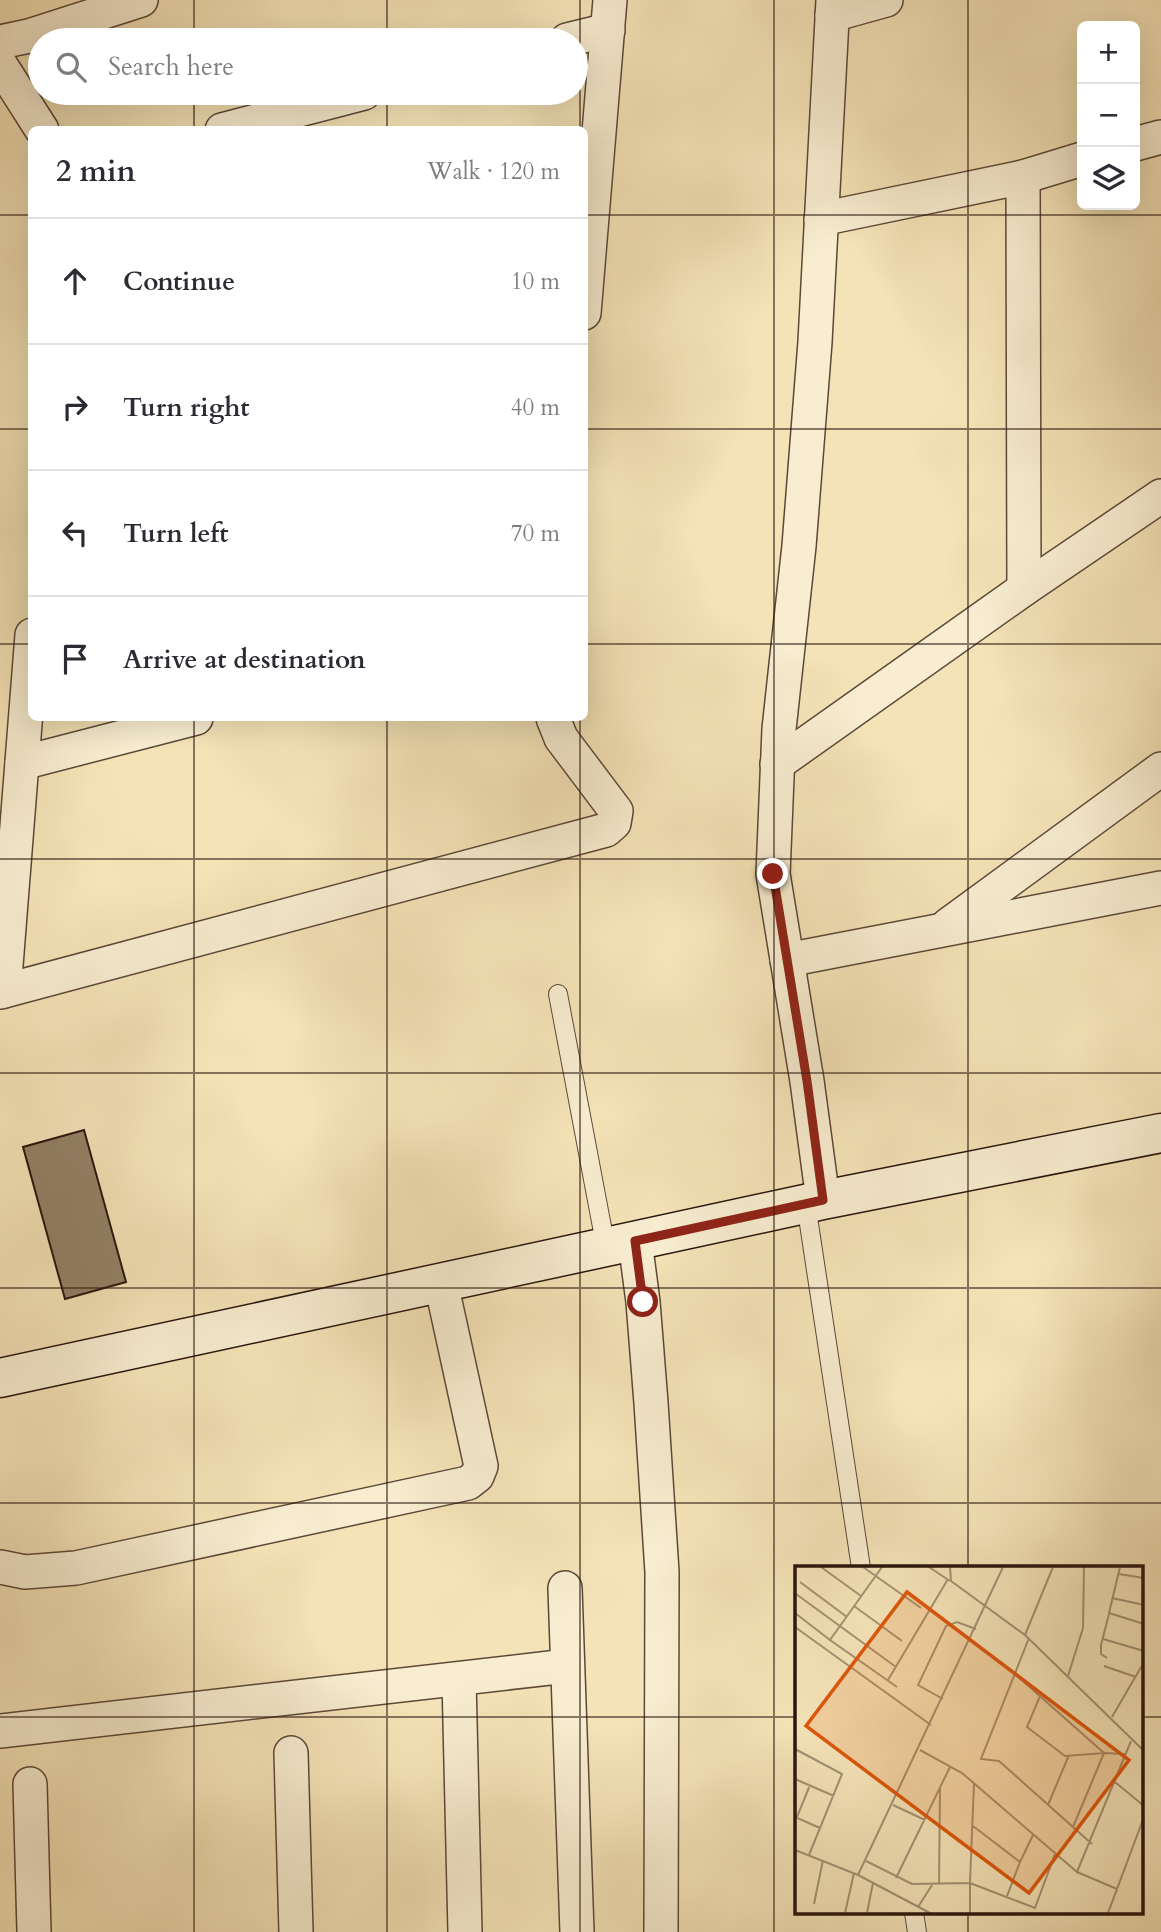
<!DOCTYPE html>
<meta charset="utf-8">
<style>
:root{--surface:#fff;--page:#f7f7f7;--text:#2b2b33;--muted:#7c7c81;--line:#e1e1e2}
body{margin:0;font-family:Cardo,serif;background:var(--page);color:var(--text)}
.controls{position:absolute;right:21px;top:21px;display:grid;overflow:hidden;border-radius:10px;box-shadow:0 7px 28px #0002}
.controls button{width:63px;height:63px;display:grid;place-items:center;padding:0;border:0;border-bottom:2px solid var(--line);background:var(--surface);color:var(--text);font:35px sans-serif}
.stop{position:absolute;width:21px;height:21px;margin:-16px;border:5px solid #8f2418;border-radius:50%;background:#fff}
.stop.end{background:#8f2418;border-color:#fff;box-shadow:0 2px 7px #0008}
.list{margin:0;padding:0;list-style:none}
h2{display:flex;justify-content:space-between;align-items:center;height:91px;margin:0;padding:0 28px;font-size:30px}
h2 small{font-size:23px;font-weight:400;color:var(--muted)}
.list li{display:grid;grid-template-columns:46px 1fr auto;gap:21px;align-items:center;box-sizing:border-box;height:126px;padding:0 28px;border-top:2px solid var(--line)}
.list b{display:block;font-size:26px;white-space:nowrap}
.list em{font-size:23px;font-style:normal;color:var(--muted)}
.icon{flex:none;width:38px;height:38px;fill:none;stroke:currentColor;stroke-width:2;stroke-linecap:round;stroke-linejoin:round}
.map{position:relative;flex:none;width:1161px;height:1932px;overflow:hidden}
.search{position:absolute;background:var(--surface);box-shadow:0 7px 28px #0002;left:28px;top:28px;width:560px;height:77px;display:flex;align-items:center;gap:18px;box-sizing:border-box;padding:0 24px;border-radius:38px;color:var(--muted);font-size:26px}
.panel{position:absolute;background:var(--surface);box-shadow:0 7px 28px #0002;left:28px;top:126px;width:560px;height:595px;border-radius:10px}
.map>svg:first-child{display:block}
</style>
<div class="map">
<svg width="1161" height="1932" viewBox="0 0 1161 1932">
<rect width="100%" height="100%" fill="#f4e3b7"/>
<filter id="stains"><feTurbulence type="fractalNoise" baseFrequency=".00286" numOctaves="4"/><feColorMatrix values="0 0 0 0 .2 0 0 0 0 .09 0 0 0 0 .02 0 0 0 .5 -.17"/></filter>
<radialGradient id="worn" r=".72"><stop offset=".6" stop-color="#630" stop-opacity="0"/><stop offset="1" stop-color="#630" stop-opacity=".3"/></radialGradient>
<!-- building -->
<polygon fill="#938065" stroke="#29150d" stroke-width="2" points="84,1130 126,1282 65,1299 23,1147"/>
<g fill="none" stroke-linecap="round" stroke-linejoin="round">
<!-- lane casing -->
<g stroke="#5c4838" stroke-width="20">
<g id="lane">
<polyline points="558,994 606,1248"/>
<polyline points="806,1204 861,1568"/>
<polyline points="914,1913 917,1932"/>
</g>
</g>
<!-- street casing -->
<g stroke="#5c4838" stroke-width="36">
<g id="street">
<polyline points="832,15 886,0"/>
<polyline points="567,40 608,30"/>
<polyline points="0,42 29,36 141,0"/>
<polyline points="0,64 42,130"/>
<polyline points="222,130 364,93"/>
<polyline points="1135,144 1161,137"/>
<polyline points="1023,177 1082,159"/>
<polyline points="821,219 1023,177 1024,589"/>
<polyline points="584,313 610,0"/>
<polyline points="22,763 196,718"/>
<polyline points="777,764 1024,589 1161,496"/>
<polyline points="948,925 1161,769"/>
<polyline points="787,960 1161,888"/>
<polyline points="4,991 32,635"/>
<polyline points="0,992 606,830 614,823 616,811 561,738 553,718"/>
<polyline points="823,1200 807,1081 773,874 779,729 799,546 815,342 833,0"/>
<polyline points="635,1241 643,1302 651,1403 662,1572 661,1932"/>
<polyline points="0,1567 25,1572 76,1568 468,1483 477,1476 481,1466 441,1283"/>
<polyline points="565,1588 577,1932"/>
<polyline points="459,1679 465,1932"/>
<polyline points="0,1731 567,1666"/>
<polyline points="291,1753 296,1932"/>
<polyline points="30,1784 34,1932"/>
</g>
</g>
<!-- secondary casing -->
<g stroke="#29150d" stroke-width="41">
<polyline id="secondary" points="0,1378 823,1200 1161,1133"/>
</g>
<!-- lane -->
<use href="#lane" stroke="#f8edd0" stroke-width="18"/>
<!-- street -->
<use href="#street" stroke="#f8edd0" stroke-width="33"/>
<!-- secondary -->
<use href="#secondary" stroke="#f8edd0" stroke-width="38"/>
</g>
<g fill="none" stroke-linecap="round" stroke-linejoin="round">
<!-- route -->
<polyline stroke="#8f2418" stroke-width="9" points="643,1302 635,1241 823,1200 807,1081 773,874"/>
</g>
<!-- grid -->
<path fill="none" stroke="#29150d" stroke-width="2" stroke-opacity="0.55" d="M194 0V40M387 0V40M580 0V130M774 0V1932M968 0V1568M194 93V130M387 93V130M0 215H32M584 215H1161M0 429H32M584 429H1161M0 644H32M584 644H1161M194 718V1932M387 718V1932M580 718V1932M0 859H1161M0 1073H1161M0 1288H1161M0 1503H1161M0 1717H797M1142 1717H1161M968 1913V1932"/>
<!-- overview -->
<g transform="translate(795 1566)">
<rect width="348" height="348" fill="#f4e3b7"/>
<path fill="none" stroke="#a39173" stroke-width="2" d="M26 1 66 30M68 1 126 42M87 1 35 74 102 121M134 1 155 15M155 1 156 15 230 69 349 185M325 1 314 47 349 58M324 8 349 12M5 16 52 51M1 28 101 101M317 32 349 39M59 40 107 75M0 47 35 74M0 61 136 159M230 69 258 1M234 72 186 193 204 195 297 278M308 73 349 85M312 92 306 88V79L314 48M309 100 341 111M220 108 309 187 330 188M273 110 288 62 289 1M93 114 153 13M245 130 232 161 270 190 309 187 278 261M148 133 123 119 151 60 162 56 181 63M317 151 349 96M0 183 47 208 14 289M125 184 167 207 282 306 336 175M0 213 39 230M320 216 349 240M179 217 175 317 240 342 260 288M98 239 130 254M253 239 274 189M0 251 25 262M2 251 15 219M178 260 225 296 238 269M0 284 63 309 208 1M71 295 117 318 175 317V347M282 306 322 323M63 309 135 347M101 312 155 201M144 319 145 223M212 330 225 296M19 338 28 294M123 341 137 319M50 347 59 307M72 347 78 317M313 347 349 251"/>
<path fill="#de560c" fill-opacity="0.15" stroke="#de560c" stroke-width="3.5" d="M112 26 334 194 234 327 11 160Z"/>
<rect width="348" height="348" fill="none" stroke="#29150d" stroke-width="3.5"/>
</g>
<rect width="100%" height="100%" filter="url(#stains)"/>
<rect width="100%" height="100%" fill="url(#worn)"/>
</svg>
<div class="controls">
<button>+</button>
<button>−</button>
<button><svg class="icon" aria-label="layers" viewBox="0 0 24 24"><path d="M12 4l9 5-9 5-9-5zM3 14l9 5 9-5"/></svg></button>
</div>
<div class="stop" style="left:643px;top:1302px"></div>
<div class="stop end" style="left:773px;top:874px"></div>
<div class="search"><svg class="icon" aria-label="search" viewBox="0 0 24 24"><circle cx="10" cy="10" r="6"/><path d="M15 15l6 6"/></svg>Search here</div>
<section class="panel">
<h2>2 min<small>Walk · 120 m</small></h2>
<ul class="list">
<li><svg class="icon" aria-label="ahead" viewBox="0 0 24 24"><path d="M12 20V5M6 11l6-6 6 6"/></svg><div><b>Continue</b></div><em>10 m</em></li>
<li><svg class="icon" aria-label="right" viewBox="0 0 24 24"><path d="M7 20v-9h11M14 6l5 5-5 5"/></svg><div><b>Turn right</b></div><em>40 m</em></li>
<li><svg class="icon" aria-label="left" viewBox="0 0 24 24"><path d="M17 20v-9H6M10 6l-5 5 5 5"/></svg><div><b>Turn left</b></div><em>70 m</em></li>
<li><svg class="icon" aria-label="arrive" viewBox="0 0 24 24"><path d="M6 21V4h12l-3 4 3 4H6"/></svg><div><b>Arrive at destination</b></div></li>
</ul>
</section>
</div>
